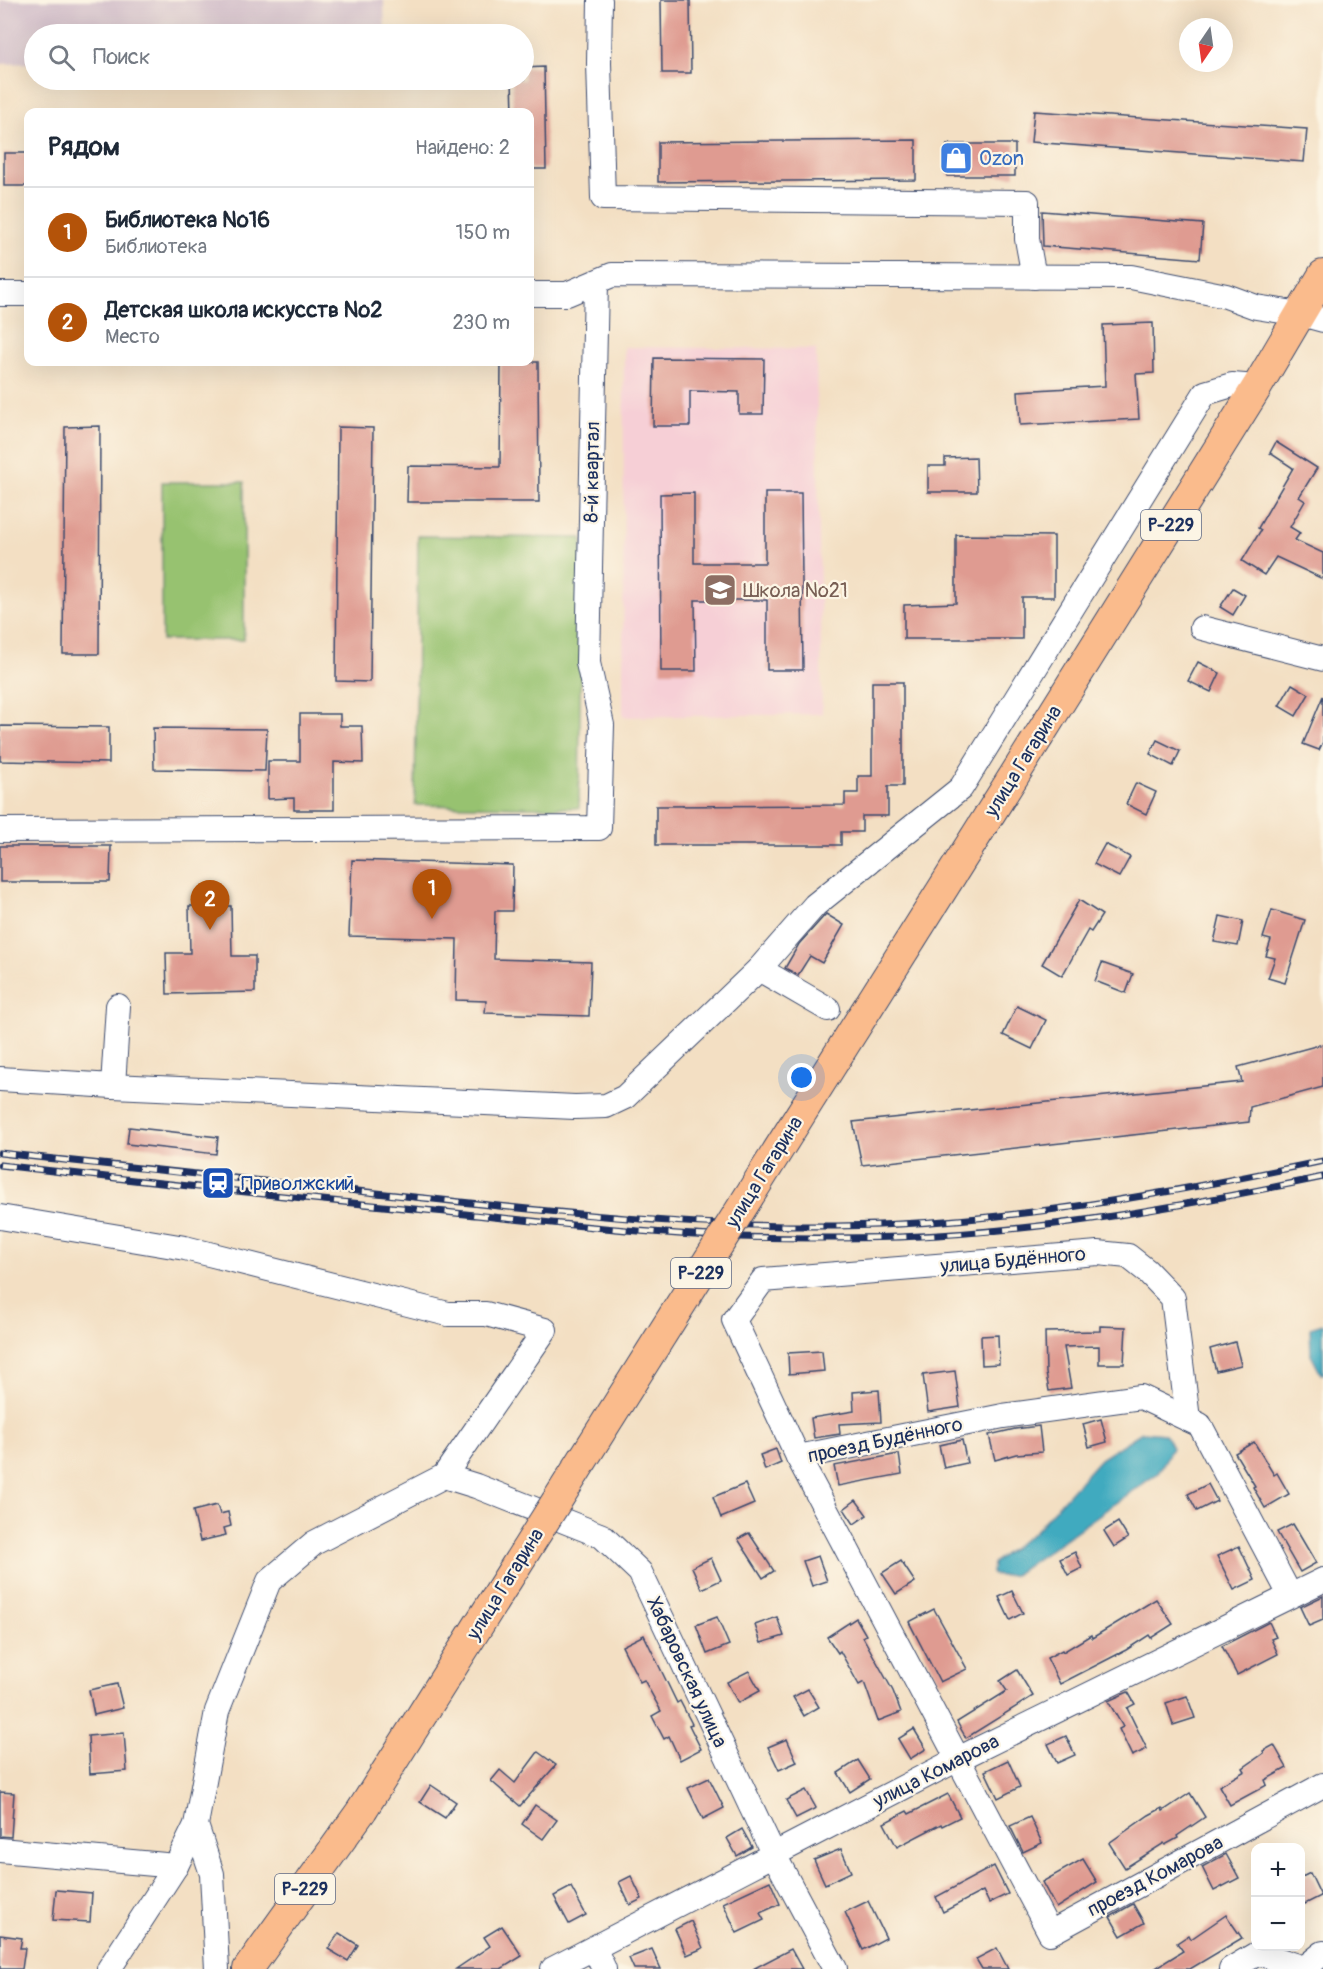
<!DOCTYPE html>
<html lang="ru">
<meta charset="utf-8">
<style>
:root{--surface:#fff;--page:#f2f2f3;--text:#1f2937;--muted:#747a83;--line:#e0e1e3;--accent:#b45309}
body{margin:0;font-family:Pangolin,sans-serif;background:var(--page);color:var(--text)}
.controls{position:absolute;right:18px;bottom:18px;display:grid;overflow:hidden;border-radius:12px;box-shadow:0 6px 24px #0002}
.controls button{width:54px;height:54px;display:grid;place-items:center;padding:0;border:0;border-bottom:2px solid var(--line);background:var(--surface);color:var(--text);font:30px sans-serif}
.compass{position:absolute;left:1179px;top:18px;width:54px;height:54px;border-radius:50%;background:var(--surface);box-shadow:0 6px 24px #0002;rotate:193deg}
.you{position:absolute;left:802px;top:1078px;width:21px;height:21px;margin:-15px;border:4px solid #fff;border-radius:50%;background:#1a73e8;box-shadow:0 0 0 9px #1a73e833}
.badge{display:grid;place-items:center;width:39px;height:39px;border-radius:50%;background:var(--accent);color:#fff;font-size:20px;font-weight:700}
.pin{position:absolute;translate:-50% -50px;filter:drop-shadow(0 2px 3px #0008)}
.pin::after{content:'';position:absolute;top:32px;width:21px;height:18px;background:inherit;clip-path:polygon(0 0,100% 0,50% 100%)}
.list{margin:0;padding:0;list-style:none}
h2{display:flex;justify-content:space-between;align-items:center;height:78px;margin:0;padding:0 24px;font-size:26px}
h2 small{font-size:20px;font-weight:400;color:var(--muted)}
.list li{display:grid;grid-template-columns:39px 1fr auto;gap:18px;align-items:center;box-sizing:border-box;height:90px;padding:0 24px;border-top:2px solid var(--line)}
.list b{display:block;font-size:22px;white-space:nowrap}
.list p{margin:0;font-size:20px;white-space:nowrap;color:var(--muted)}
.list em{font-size:20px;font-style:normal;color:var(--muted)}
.icon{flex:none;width:33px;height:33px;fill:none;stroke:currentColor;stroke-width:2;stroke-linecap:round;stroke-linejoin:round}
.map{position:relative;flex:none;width:1323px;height:1969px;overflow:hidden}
.search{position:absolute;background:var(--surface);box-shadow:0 6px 24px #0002;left:24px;top:24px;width:510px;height:66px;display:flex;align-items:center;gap:15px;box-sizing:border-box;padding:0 21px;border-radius:33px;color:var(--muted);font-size:22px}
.panel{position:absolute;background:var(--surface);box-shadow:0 6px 24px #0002;left:24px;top:108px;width:510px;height:258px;border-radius:12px}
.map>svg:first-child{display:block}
</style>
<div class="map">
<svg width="1323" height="1969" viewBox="0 0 1323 1969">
<rect width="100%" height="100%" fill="#fcf5e5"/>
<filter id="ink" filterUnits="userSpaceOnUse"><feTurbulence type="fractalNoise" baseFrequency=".0167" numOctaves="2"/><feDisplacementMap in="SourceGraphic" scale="12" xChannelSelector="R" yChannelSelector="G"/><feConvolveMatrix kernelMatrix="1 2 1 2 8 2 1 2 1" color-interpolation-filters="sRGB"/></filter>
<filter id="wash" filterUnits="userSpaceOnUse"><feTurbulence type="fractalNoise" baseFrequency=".008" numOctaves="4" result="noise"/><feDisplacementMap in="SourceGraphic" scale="24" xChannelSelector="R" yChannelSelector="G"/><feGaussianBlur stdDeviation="1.35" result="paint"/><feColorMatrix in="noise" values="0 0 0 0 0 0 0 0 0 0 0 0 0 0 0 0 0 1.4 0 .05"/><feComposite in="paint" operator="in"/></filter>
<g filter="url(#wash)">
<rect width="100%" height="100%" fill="#f3dfc3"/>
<!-- built -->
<polygon fill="#f6cfd6" points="624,347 816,349 822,714 623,717"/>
<!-- industrial -->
<polygon fill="#d1bdc9" points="0,0 384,0 385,34 34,34 34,63 0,64"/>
<!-- green -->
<g fill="#97c26f" stroke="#597866" stroke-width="1.5">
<rect x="162" y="482" width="82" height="158"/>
<polygon points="418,536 582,538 579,808 415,805"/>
</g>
<!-- water -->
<g fill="#3faabf" stroke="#2d6c8e" stroke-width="1.5">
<polygon points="1323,1324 1323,1374 1321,1374 1311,1355 1310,1328"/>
<polygon points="1142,1432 1165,1434 1172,1448 1158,1473 1014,1575 1001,1576 992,1574 993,1563 1034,1532 1100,1459"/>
</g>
<g id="blocks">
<!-- building -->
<g fill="#df9b91">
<polygon points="661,0 690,0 691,73 662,73"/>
<polygon points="544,67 546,169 530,169 530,112 513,112 512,80 524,80 524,68"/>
<polygon points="1034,111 1307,129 1304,162 1031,142"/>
<polygon points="916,140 916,180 658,182 658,142"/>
<rect x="947" y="144" width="68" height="32"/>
<rect x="4" y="153" width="24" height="33"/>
<polygon points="1042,211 1203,224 1200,259 1043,246"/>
<polygon points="1153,323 1154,373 1136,374 1139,419 1020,425 1018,391 1105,386 1103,325"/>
<polygon points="654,358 764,359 763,414 739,414 739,392 690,391 690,426 653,426"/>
<polygon points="501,362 538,362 539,502 407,502 408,466 500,467"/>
<polygon points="100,426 99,654 63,654 65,427"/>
<polygon points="338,427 373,428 370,682 336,681"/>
<polygon points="1276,442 1317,468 1299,497 1305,501 1290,527 1300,533 1295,540 1323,553 1323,579 1276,557 1264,575 1242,561 1261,530 1258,528 1293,468 1270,453"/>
<polygon points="976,457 977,492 928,492 928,466 945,466 945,458"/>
<polygon points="694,493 694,563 765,563 765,493 801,493 803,670 767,670 767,600 695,600 696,671 661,671 660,494"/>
<polygon points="956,535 1054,536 1054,597 1022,597 1022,639 904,639 904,605 956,603"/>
<polygon points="1233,588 1245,595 1233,615 1220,607"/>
<polygon points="1198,662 1220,673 1211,692 1188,681"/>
<polygon points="872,682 903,682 903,786 888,786 888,816 862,816 862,832 841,832 841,845 656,845 656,806 845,805 845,793 858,793 858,776 872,776"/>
<polygon points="1292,684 1309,694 1296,716 1279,706"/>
<polygon points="1323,696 1323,742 1319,750 1303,744"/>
<polygon points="300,714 340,714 340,726 362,726 363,763 334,762 334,810 294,810 294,798 268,799 268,761 300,761"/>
<polygon points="0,726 109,727 109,763 0,761"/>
<polygon points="153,728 267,729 265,771 154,769"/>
<polygon points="1157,740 1180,751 1173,766 1150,754"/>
<polygon points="1136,783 1156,792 1146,814 1126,804"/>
<polygon points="1105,844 1130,857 1119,877 1094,864"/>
<polygon points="0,846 111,846 110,882 0,882"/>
<polygon points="352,860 513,865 512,911 495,911 494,959 591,962 589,1016 485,1013 486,1001 456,1000 457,939 349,936"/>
<polygon points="1079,900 1102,915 1091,932 1088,930 1062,976 1042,964"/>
<polygon points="189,906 231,906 232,956 255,956 255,992 167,994 166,953 190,953"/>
<polygon points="1272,910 1305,920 1285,983 1268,978 1275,958 1266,956 1271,940 1263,938"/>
<polygon points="826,914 844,925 822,963 810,956 798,975 785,968 799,944"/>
<polygon points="1220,916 1243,921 1238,946 1214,942"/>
<polygon points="1102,963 1133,974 1126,993 1095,981"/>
<polygon points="1017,1006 1046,1020 1032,1049 1003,1035"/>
<polygon points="1323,1044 1323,1087 1250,1107 1249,1122 862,1165 853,1122 1242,1082 1238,1067"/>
<polygon points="129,1127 218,1137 216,1154 127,1144"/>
<polygon points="1100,1326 1126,1327 1124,1364 1099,1364 1099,1346 1064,1347 1071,1388 1049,1391 1046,1373 1045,1332 1100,1331"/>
<polygon points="998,1335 999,1364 982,1365 981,1336"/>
<polygon points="1235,1342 1241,1365 1216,1371 1210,1349"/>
<polygon points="822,1351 824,1371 789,1374 788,1353"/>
<polygon points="955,1371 960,1407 928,1412 923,1375"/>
<polygon points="879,1390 881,1422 839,1424 840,1434 814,1438 811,1418 854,1411 853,1392"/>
<polygon points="1101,1419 1107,1442 1089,1447 1083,1424"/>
<polygon points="1039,1426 1042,1452 1016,1454 995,1460 989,1435 1015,1429"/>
<polygon points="962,1440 967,1463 944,1468 939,1445"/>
<polygon points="1254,1442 1274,1475 1277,1473 1289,1494 1265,1508 1253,1487 1255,1486 1235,1453"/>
<polygon points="776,1449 781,1463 765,1470 760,1455"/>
<polygon points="899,1454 902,1474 838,1486 834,1466"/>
<polygon points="745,1484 754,1504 721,1518 713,1497"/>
<polygon points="1208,1484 1217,1501 1197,1511 1188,1494"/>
<polygon points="856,1500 867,1515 854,1524 844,1509"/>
<polygon points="217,1505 220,1514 228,1512 231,1526 224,1528 226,1535 200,1541 193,1511"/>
<polygon points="1118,1522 1128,1538 1114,1547 1104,1531"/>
<polygon points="1293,1524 1316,1563 1300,1572 1277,1532"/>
<polygon points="749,1533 774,1571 763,1578 738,1539"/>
<polygon points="1239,1546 1255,1580 1234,1590 1217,1556"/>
<polygon points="1075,1552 1082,1568 1068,1575 1060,1559"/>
<polygon points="818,1556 827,1581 812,1586 803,1561"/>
<polygon points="711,1558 721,1580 702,1589 692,1567"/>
<polygon points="901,1561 915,1582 896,1594 882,1573"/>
<polygon points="1012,1591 1023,1613 1010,1620 999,1597"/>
<polygon points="1323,1596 1323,1620 1309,1626 1300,1607"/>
<polygon points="1156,1599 1173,1624 1151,1638 1149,1635 1126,1650 1060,1684 1047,1658 1062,1650 1063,1652 1091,1635 1092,1638"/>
<polygon points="934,1609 967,1669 940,1682 909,1622"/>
<polygon points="717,1617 729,1645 707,1654 696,1625"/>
<polygon points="777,1617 784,1636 761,1643 755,1625"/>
<polygon points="856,1618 866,1635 863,1637 893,1691 901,1712 878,1721 864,1682 859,1685 840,1651 838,1653 827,1637"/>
<polygon points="1269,1622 1276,1637 1271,1639 1278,1654 1237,1675 1222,1646"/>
<polygon points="644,1635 677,1703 680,1701 692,1724 689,1725 701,1749 680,1760 669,1736 664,1739 652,1716 661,1711 644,1680 640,1682 622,1646"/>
<polygon points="1017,1670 1033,1696 966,1738 957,1722 1007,1691 1000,1681"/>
<polygon points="749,1671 760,1691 738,1703 727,1682"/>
<polygon points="117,1684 123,1708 94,1715 89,1690"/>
<polygon points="808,1689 819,1707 804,1716 793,1697"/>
<polygon points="1128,1692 1135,1704 1127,1708 1147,1749 1132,1756 1119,1729 1123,1727 1108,1701"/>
<polygon points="1187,1696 1195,1718 1173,1725 1166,1703"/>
<polygon points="914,1729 926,1749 910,1759 898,1739"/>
<polygon points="124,1733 127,1771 90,1774 88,1736"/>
<polygon points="1066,1736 1075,1755 1057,1763 1048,1744"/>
<polygon points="787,1739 797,1762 779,1770 768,1747"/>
<polygon points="1274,1745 1287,1768 1265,1780 1267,1785 1230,1805 1219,1786 1245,1771 1243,1768 1264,1753 1263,1751"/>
<polygon points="538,1752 556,1765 520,1806 491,1781 500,1770 515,1783"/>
<polygon points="858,1760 870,1779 850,1792 838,1773"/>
<polygon points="1008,1760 1020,1787 998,1798 985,1771"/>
<polygon points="709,1778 724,1808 703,1819 688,1788"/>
<polygon points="431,1785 456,1802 445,1818 420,1802"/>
<polygon points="806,1790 816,1808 796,1818 786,1800"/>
<polygon points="0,1792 14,1793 11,1837 0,1836"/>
<polygon points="1190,1793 1205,1817 1177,1836 1178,1838 1165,1845 1164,1843 1125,1868 1109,1843 1149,1815 1162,1808 1163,1811"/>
<polygon points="948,1794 960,1817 942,1826 941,1824 897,1847 884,1823 907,1811 909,1814"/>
<polygon points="535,1805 557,1820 543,1839 522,1824"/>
<polygon points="1030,1817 1042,1843 1023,1852 1010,1826"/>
<polygon points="742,1829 752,1847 737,1856 727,1838"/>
<polygon points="841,1849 851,1872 825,1884 814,1860"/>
<polygon points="1226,1854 1239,1878 1214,1891 1202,1867"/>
<polygon points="1083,1859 1097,1882 1056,1908 1042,1882"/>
<polygon points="994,1866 1008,1894 989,1903 983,1891 943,1912 936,1897"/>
<polygon points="1310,1873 1321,1896 1305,1904 1300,1894 1300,1878"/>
<polygon points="631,1876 642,1899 630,1905 619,1882"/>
<polygon points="770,1881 780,1904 760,1913 764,1920 737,1933 723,1903"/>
<polygon points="571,1887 586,1915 569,1924 554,1896"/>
<polygon points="56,1890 92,1893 90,1922 53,1920"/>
<polygon points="868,1901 886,1938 863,1950 845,1912"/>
<polygon points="1133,1904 1144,1923 1121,1936 1110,1917"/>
<polygon points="1226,1915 1242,1938 1190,1969 1154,1969 1183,1951 1177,1943 1189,1935 1191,1939"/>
<polygon points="691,1921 703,1948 687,1955 675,1929"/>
<polygon points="502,1926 522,1956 501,1969 456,1969 490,1946 484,1937"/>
<polygon points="339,1933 358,1945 348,1961 328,1949"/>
<polygon points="0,1935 22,1938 20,1948 25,1948 22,1969 0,1969"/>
<polygon points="997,1948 1008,1969 982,1969 976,1959"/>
<polygon points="652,1949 661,1969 634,1969 629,1958"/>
<polygon points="791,1949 802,1969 753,1969"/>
</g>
</g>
</g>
<g filter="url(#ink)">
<use href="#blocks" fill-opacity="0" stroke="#3b496d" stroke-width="1.5"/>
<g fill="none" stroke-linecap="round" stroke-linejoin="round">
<!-- minor casing -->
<g stroke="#3b496d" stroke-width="26">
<g id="minor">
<polyline points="600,0 599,63 603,198 1027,202 1027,239 1034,277"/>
<polyline points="0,294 28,294"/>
<polyline points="530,294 567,294 612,275 1131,277 1226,296 1256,307 1301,314 1323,320"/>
<polyline points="1202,628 1323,659"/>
<polyline points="0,830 599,828 602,725 588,663 596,282"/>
<polyline points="759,969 828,1009"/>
<polyline points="118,1006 113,1086 575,1107 606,1106 625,1097 759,969 815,905 961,788 1205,393 1232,385 1257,387"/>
<polyline points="0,1079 113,1086"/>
<polyline points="0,1217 185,1248 448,1314 486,1314 545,1330 444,1476 314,1543 269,1581 217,1711 196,1825 212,1874 217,1969"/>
<polyline points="798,1457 734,1320 763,1280 1098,1253 1128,1256 1147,1271 1173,1298 1188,1419"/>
<polyline points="444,1476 476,1486 602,1536 640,1572 773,1853 835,1969"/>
<polyline points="1290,1595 1200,1425 1141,1397 1003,1416 798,1457 1050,1933 1323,1785"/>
<polyline points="0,1850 176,1866"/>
<polyline points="594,1948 604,1969"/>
<polyline points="109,1969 176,1866 196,1825"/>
<polyline points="553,1969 958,1759 1323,1580"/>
<polyline points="1231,1969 1258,1953 1304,1968"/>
<polyline points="1303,1969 1323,1953"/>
</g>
</g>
<!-- major casing -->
<g stroke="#3b496d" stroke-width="32">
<g id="major">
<polyline points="1039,736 1257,387 1323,275"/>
<polyline points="248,1969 362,1810"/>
</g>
</g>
<!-- minor -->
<use href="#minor" stroke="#fff" stroke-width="24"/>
<!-- major -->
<use href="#major" stroke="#fabb8c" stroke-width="30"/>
<!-- rail casing -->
<g stroke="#1b2f5e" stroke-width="7">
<g id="rail">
<path d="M0 1153C144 1169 288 1184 433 1199 588 1216 744 1232 900 1224 1045 1216 1182 1191 1323 1161"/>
<path d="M0 1165C148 1182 297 1198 446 1212 514 1219 583 1227 652 1232 734 1239 818 1239 900 1237 1042 1232 1184 1206 1323 1177"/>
</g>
</g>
<!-- rail -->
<use href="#rail" stroke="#fcf5e5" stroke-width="4.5" stroke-dasharray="14" stroke-linecap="butt"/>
<!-- major-bridge casing -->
<g stroke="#3b496d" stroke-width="32" stroke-linecap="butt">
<polyline id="major-bridge" points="362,1810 1039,736"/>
</g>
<!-- major-bridge -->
<use href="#major-bridge" stroke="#fabb8c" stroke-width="30"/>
</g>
</g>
<!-- icons -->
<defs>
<g id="shop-square" transform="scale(1.725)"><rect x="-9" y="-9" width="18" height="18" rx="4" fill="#3f7fe0" stroke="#fcf5e5"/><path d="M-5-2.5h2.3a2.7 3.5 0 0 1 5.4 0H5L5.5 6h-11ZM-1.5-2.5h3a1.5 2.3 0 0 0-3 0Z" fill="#fff"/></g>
<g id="school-square" transform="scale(1.725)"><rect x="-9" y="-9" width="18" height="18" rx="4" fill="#8d6e63" stroke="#fcf5e5"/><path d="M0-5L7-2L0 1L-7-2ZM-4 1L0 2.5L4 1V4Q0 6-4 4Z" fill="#fff"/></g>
<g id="station-square" transform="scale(1.725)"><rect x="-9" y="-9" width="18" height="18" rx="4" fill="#1a4fb4" stroke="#fcf5e5"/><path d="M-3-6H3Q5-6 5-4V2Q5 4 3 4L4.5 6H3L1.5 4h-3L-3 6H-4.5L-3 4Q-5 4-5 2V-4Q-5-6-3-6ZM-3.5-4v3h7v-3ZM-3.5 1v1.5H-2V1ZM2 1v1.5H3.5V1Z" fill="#fff"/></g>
</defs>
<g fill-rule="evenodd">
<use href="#shop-square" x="956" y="158"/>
<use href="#school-square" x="720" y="590"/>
<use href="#station-square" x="218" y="1183"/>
</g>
<g text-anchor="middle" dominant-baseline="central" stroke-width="4.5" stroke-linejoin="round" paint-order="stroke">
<!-- shield labels -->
<g fill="#fcf5e5" stroke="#5e6a86" stroke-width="1.5">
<rect x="1141" y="510" width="60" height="30" rx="4.5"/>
<rect x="671" y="1258" width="60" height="30" rx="4.5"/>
<rect x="275" y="1874" width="60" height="30" rx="4.5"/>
</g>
<g font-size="18" font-weight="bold" fill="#1b2f5e">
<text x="1171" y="525">Р-229</text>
<text x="701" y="1273">Р-229</text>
<text x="305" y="1889">Р-229</text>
</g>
<!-- shop labels -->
<g font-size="20" fill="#366cbe" stroke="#fcf5e5" text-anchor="start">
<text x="979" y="158">Ozon</text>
</g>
<!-- street labels -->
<g font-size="20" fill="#1b2f5e" stroke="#fcf5e5">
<text transform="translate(592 472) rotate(-89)">8-й квартал</text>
<text transform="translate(1023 761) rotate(-58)">улица Гагарина</text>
<text transform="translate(764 1172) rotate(-58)">улица Гагарина</text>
<text transform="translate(1013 1260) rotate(-5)">улица Будённого</text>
<text transform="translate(885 1440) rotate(-12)">проезд Будённого</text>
<text transform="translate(505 1584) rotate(-58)">улица Гагарина</text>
<text transform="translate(687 1672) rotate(65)">Хабаровская улица</text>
<text transform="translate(936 1771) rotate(-27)">улица Комарова</text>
<text transform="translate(1155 1876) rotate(-28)">проезд Комарова</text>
</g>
<!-- education labels -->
<g font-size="20" fill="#785e54" stroke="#fcf5e5" text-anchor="start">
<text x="743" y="590">Школа №21</text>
</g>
<!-- transit labels -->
<g font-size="20" fill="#164399" stroke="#fcf5e5" text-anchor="start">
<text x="241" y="1183">Приволжский</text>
</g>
</g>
</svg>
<div class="controls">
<button>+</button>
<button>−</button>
</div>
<svg class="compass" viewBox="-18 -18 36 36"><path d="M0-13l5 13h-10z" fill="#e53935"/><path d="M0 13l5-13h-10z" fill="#747a83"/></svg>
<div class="you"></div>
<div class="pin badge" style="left:432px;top:919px">1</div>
<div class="pin badge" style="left:210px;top:930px">2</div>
<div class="search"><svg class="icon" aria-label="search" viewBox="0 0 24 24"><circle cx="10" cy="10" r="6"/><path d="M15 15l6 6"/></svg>Поиск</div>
<section class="panel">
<h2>Рядом<small>Найдено: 2</small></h2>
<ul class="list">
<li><span class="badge">1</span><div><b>Библиотека №16</b><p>Библиотека</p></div><em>150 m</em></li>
<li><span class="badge">2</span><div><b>Детская школа искусств №2</b><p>Место</p></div><em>230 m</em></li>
</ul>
</section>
</div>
